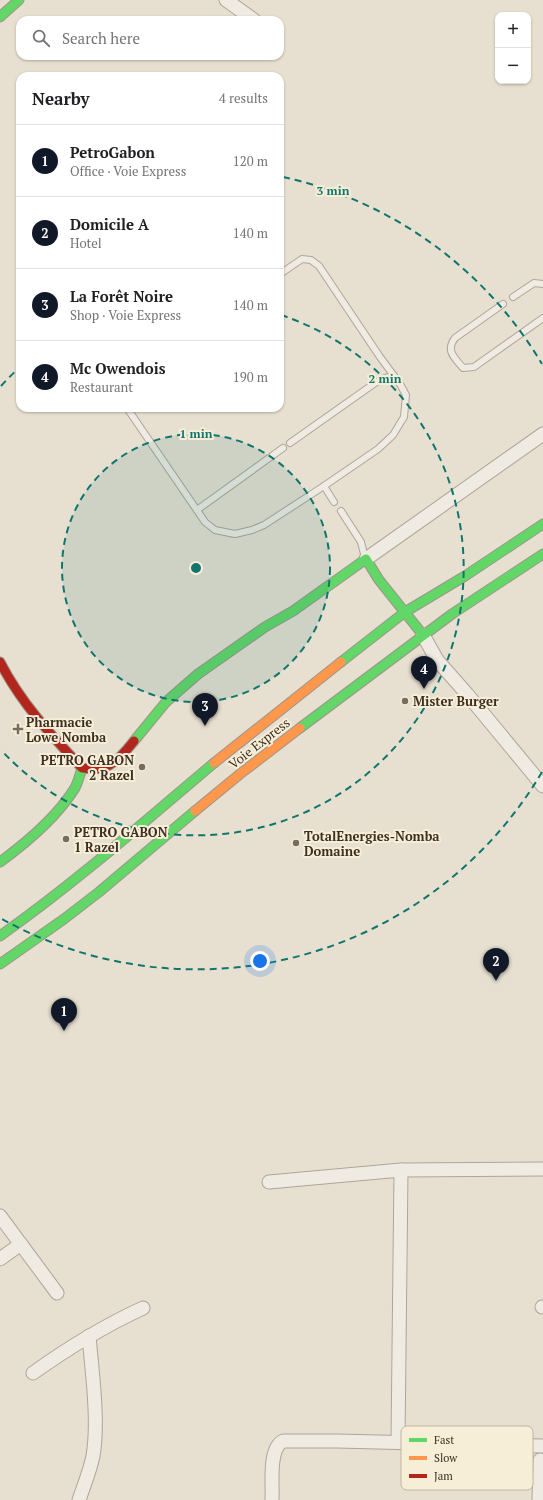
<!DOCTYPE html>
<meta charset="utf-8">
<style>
:root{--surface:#fff;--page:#f6f6f6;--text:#202124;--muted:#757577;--line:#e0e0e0;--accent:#111827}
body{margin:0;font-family:"PT Serif",serif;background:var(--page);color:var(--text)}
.controls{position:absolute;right:12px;top:12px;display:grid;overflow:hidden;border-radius:8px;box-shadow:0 1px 3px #0004}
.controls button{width:36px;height:36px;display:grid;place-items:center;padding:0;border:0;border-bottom:1px solid var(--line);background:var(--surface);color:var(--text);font:20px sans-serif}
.you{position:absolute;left:260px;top:961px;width:14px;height:14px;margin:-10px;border:3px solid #fff;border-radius:50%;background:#1a73e8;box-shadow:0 0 0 6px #1a73e833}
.badge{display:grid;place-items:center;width:26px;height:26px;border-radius:50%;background:var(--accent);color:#fff;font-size:13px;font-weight:700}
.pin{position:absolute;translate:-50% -33px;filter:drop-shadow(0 1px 2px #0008)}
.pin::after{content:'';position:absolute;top:21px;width:14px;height:12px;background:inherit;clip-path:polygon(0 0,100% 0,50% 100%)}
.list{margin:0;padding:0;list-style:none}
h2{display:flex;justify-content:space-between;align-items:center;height:52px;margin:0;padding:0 16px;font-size:17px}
h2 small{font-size:13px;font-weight:400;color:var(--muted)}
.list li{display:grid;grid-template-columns:26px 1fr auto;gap:12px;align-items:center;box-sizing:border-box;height:72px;padding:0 16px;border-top:1px solid var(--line)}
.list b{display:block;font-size:15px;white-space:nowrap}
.list p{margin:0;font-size:13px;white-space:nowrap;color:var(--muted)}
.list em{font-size:13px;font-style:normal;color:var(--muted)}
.icon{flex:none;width:22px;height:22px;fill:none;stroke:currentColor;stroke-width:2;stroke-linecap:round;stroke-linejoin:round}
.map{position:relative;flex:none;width:543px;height:1500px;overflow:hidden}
.search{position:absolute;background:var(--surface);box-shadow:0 1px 3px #0004;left:16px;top:16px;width:268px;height:44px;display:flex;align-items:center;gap:10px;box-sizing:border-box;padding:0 14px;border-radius:12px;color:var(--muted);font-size:15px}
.panel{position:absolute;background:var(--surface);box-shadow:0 1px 3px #0004;left:16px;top:72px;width:268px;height:340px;border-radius:12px}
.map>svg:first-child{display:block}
</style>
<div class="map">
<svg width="543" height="1500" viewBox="0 0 543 1500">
<rect width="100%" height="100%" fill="#e7e0d1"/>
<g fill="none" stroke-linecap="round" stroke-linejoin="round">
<!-- lane casing -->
<g stroke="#ada599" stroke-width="8">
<g id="lane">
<polyline points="513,297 534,283 543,284"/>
<path d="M503 304 455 338C445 351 455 358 463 368L474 367 543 318"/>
<polyline points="127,408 205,522 215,530 235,534 252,530 264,525 324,486 378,449 393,435 404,417 406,395 400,384 380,357 319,266 311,260 302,259 280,274"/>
<polyline points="290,443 375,383 385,378 394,376"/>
<polyline points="324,486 334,502"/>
<polyline points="197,510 283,448"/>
<polyline points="341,511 361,542 365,558"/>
</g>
</g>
<!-- street casing -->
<g stroke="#ada599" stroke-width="15">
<g id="street">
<polyline points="226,0 254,20"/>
<polyline points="366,559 543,434"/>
<polyline points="423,635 437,660 467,694 543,786"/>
<polyline points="269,1182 401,1170 543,1169"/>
<polyline points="0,1216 57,1293"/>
<polyline points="0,1259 21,1244"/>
<polyline points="542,1307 543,1307"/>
<path d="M33 1373C68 1348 104 1326 143 1308"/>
<polyline points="398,1442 401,1170"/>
<path d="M79 1500C84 1485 90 1471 93 1456 99 1421 92 1372 89 1336"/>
<path d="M272 1500C273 1485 268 1449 283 1441H337L543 1446"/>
<polyline points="539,1500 540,1460"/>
</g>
</g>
<!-- fast casing -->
<g stroke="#9c958a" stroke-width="11">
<g id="fast">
<polyline points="0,17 19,0"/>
<polyline points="341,662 405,612 465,576 543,524"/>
<polyline points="300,728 452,614 543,554"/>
<polyline points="134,741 166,702 198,674 265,627 293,611 366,559 379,580 423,635"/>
<path d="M0 862C26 843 57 817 75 788 78 782 80 775 82 768"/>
<path d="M0 936C75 883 144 822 214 763"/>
<polyline points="0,964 64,919 99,892 195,811"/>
</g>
</g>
<!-- slow casing -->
<g stroke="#9c958a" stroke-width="11">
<g id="slow">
<polyline points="214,763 341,662"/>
<polyline points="195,811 240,774 300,728"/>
</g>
</g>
<!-- jam casing -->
<g stroke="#9c958a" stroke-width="11">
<path id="jam" d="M0 662C21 703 51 735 82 768 88 768 95 770 101 768 114 766 126 751 134 741"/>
</g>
<!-- lane -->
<use href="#lane" stroke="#efebe3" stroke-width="6"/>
<!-- street -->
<use href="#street" stroke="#efebe3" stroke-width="13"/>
<!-- fast -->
<use href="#fast" stroke="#63d668" stroke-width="9"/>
<!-- slow -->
<use href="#slow" stroke="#ff974d" stroke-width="9"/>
<!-- jam -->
<use href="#jam" stroke="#b3261e" stroke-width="9"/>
</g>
<!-- distance rings -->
<circle cx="196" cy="568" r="134" fill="#0f766e" fill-opacity=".12"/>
<g fill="none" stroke="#0f766e" stroke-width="2" stroke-dasharray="7 5">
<circle cx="196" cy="568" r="134"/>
<path d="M1 386A267 267 0 0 1 19 368M281 315A267 267 0 1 1 1 750"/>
<path d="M542 772A401 401 0 0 1 2 919M283 177A401 401 0 0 1 542 364"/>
</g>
<!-- markers -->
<g fill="#786c5e" stroke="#f7eed8" stroke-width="1.5">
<circle cx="405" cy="701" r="4"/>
<path d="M16 723h4v4h4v4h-4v4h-4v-4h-4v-4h4z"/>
<circle cx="142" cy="767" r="4"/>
<circle cx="66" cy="839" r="4"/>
<circle cx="296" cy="843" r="4"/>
</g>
<g text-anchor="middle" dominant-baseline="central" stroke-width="4" stroke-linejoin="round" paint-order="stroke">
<!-- poi labels -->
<g font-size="13" font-weight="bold" fill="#3d2e20" stroke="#f7eed8" text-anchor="start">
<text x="413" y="701">Mister Burger</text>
<text x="26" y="722">Pharmacie<tspan x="26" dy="15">Lowe Nomba</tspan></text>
<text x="134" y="760" text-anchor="end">PETRO GABON<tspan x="134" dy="15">2 Razel</tspan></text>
<text x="74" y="832">PETRO GABON<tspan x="74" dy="15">1 Razel</tspan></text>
<text x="304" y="836">TotalEnergies-Nomba<tspan x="304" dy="15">Domaine</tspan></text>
</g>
<!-- street labels -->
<g font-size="13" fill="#3d2e20" stroke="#f7eed8">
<text transform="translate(259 743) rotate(-38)">Voie Express</text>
</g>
</g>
<!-- legend -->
<rect x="401" y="1426" width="132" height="64" rx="6" fill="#f7eed8" stroke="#bfb4a1" stroke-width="1"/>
<rect x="409" y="1438" width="18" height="4" fill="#63d668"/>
<rect x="409" y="1456" width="18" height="4" fill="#ff974d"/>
<rect x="409" y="1474" width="18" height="4" fill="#b3261e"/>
<g font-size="11" fill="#3d2e20">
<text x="434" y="1444">Fast</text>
<text x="434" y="1462">Slow</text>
<text x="434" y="1480">Jam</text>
</g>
<circle cx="196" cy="568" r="6" fill="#0f766e" stroke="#f7eed8" stroke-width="2"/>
<g font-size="12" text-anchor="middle" font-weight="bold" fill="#0f766e" stroke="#f7eed8" stroke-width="4" stroke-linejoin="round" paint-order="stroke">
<text x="333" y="195">3 min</text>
<text x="385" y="383">2 min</text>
<text x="196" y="438">1 min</text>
</g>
</svg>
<div class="controls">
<button>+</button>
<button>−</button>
</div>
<div class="you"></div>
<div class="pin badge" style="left:64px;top:1031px">1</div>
<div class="pin badge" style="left:496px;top:981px">2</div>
<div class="pin badge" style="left:205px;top:726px">3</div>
<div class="pin badge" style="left:424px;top:689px">4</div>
<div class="search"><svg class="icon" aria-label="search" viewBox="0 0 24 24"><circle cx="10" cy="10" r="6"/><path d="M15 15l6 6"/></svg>Search here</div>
<section class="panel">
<h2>Nearby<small>4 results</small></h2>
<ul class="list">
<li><span class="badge">1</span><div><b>PetroGabon</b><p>Office · Voie Express</p></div><em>120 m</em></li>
<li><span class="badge">2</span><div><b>Domicile A</b><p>Hotel</p></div><em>140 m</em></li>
<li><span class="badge">3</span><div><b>La Forêt Noire</b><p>Shop · Voie Express</p></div><em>140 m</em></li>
<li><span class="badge">4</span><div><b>Mc Owendois</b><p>Restaurant</p></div><em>190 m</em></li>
</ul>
</section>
</div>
